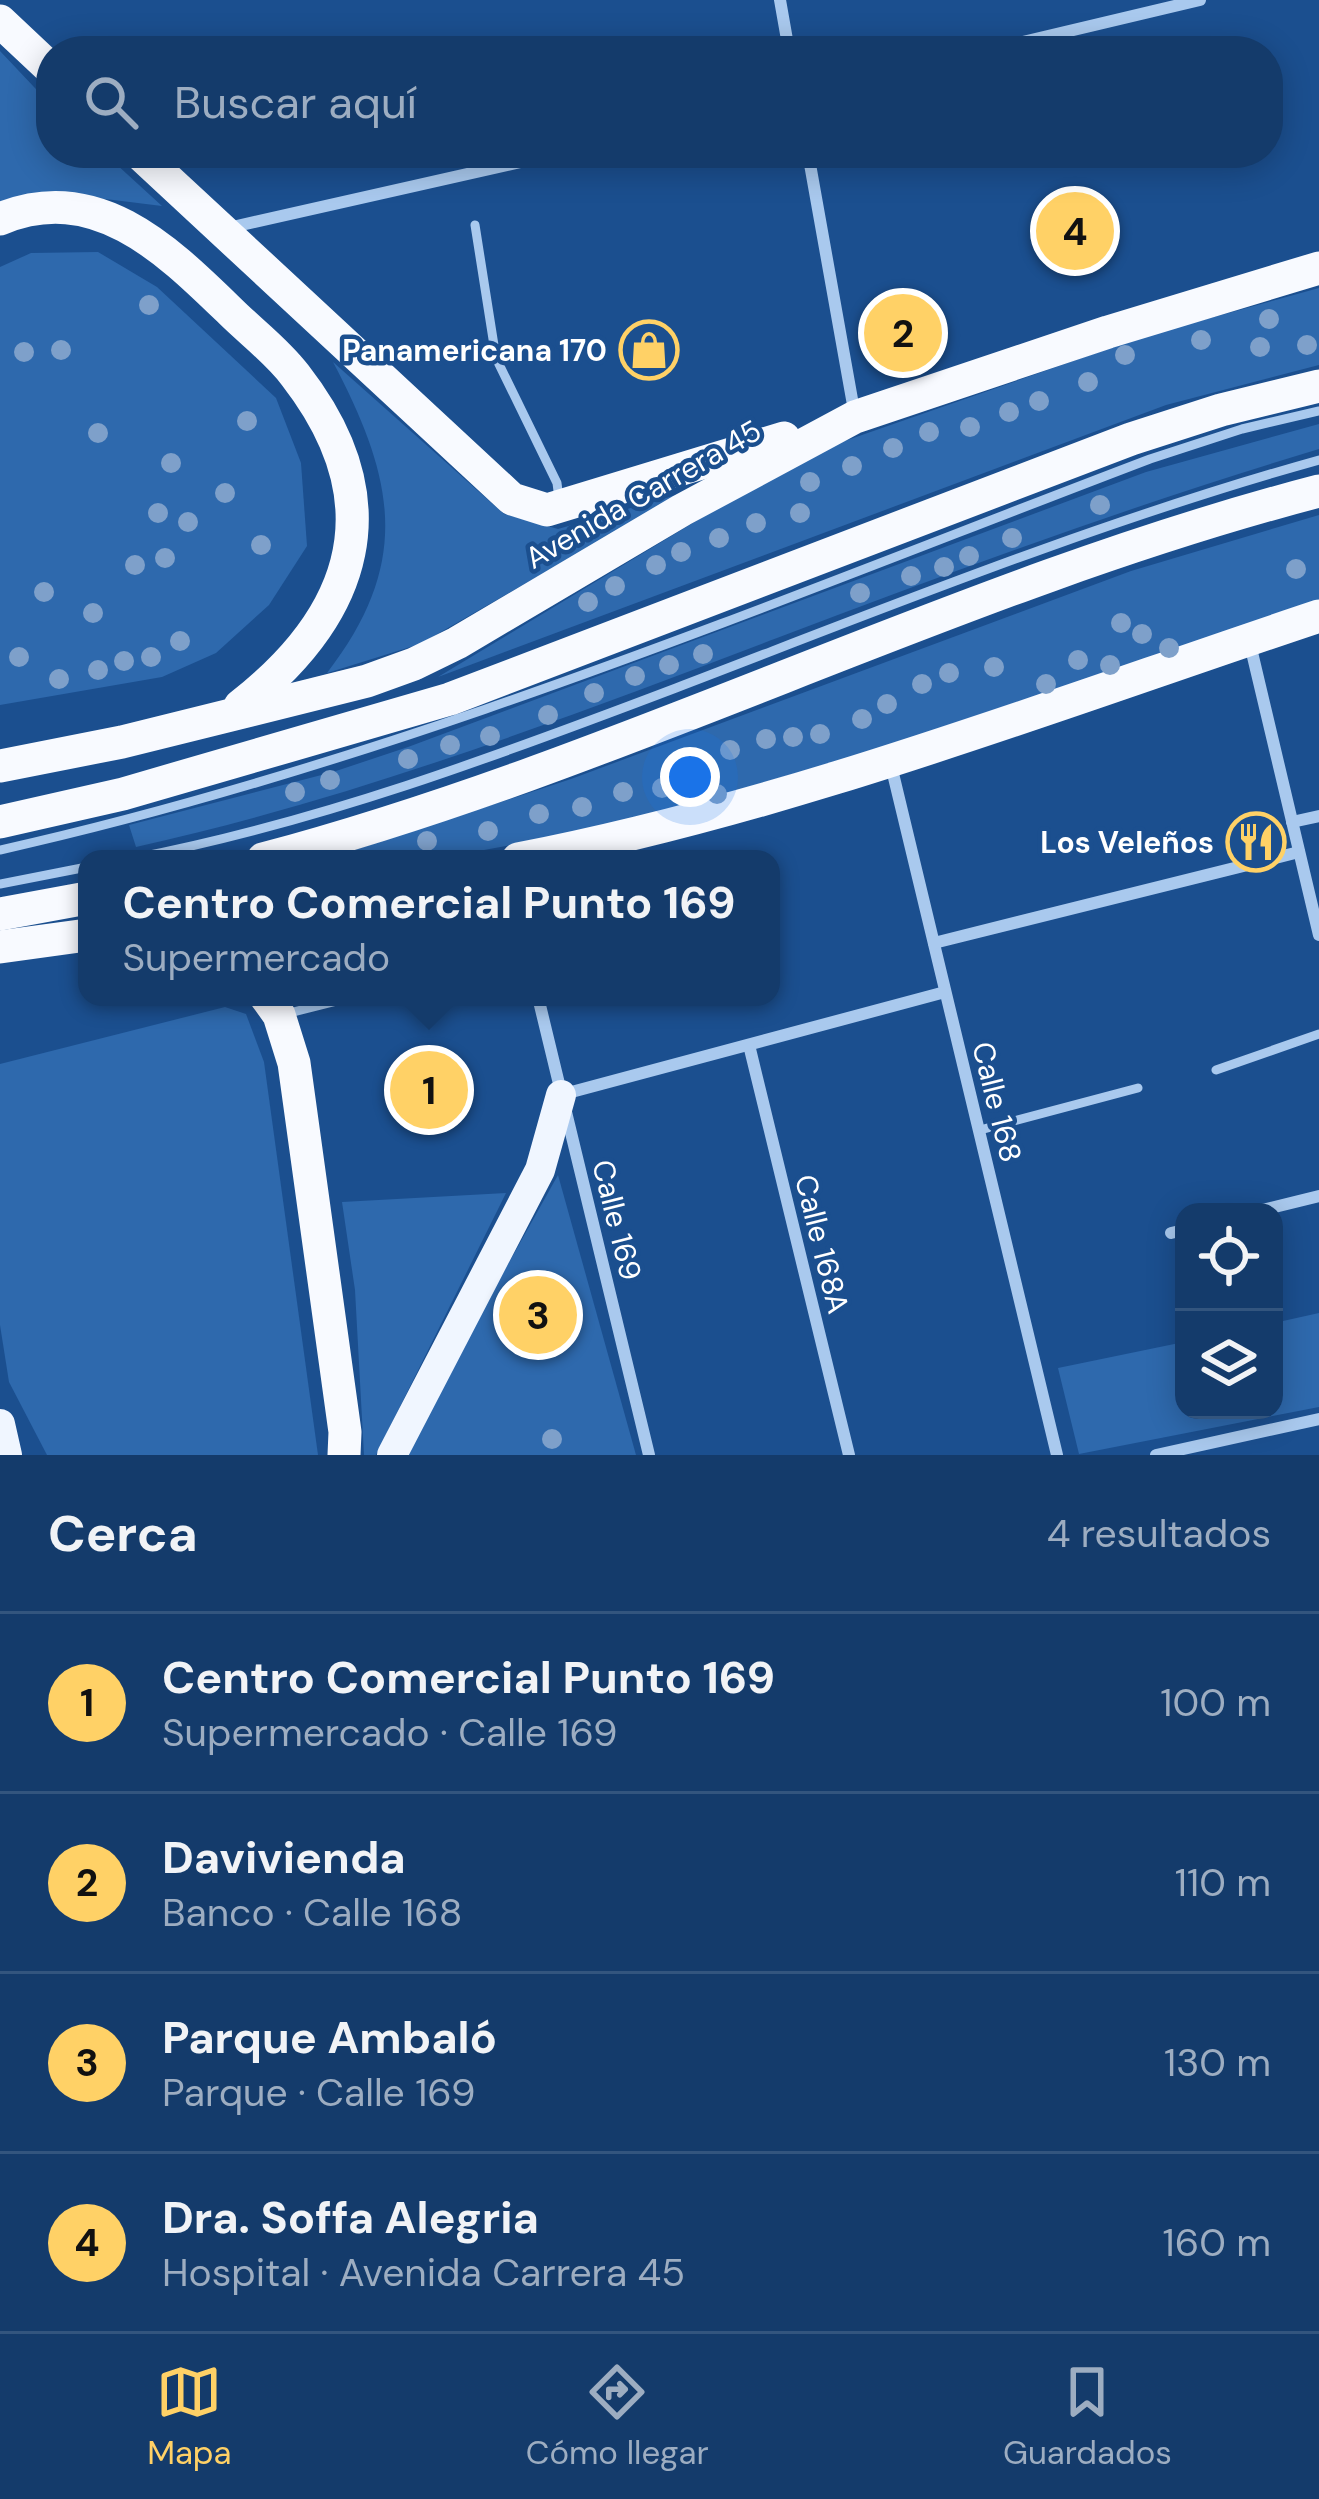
<!DOCTYPE html>
<html lang="es">
<meta charset="utf-8">
<style>
:root{--surface:#143b6b;--page:#214673;--text:#f1f3f6;--muted:#9dadc1;--line:#33557e;--accent:#ffd166}
body{margin:0;font-family:"DM Sans",sans-serif;background:var(--page);color:var(--text)}
.controls{position:absolute;right:36px;bottom:36px;display:grid;overflow:hidden;border-radius:24px;box-shadow:0 6px 30px #0003}
.controls button{width:108px;height:108px;display:grid;place-items:center;padding:0;border:0;border-bottom:3px solid var(--line);background:var(--surface);color:var(--text);font:60px sans-serif}
.you{position:absolute;left:690px;top:777px;width:42px;height:42px;margin:-30px;border:9px solid #fff;border-radius:50%;background:#1a73e8;box-shadow:0 0 0 18px #1a73e833}
.badge{display:grid;place-items:center;width:78px;height:78px;border-radius:50%;background:var(--accent);color:#111;font-size:39px;font-weight:700}
.pin{position:absolute;translate:-50% -50%;border:6px solid #fff;box-shadow:0 3px 12px #0006}
.popup{position:absolute;left:78px;top:850px;width:702px;height:156px;box-sizing:border-box;display:grid;place-content:center;border-radius:24px;background:var(--surface);filter:drop-shadow(0 3px 9px #0005);font-size:39px;white-space:nowrap;color:var(--muted)}
.popup b{font-size:45px;color:var(--text)}
.popup::after{content:'';position:absolute;left:50%;top:100%;margin-left:-24px;border:24px solid transparent;border-top-color:var(--surface)}
.list{margin:0;padding:0;list-style:none}
h2{display:flex;justify-content:space-between;align-items:center;height:156px;margin:0;padding:0 48px;font-size:51px}
h2 small{font-size:39px;font-weight:400;color:var(--muted)}
.list li{display:grid;grid-template-columns:78px 1fr auto;gap:36px;align-items:center;box-sizing:border-box;height:180px;padding:0 48px;border-top:3px solid var(--line)}
.list b{display:block;font-size:45px;white-space:nowrap}
.list p{margin:0;font-size:39px;white-space:nowrap;color:var(--muted)}
.list em{font-size:39px;font-style:normal;color:var(--muted)}
.icon{flex:none;width:66px;height:66px;fill:none;stroke:currentColor;stroke-width:2;stroke-linecap:round;stroke-linejoin:round}
.map{position:relative;flex:none;width:1319px;height:1455px;overflow:hidden}
.search{position:absolute;background:var(--surface);box-shadow:0 6px 30px #0003;left:36px;right:36px;top:36px;height:132px;display:flex;align-items:center;gap:30px;box-sizing:border-box;padding:0 42px;border-radius:48px;color:var(--muted);font-size:45px}
.sheet{height:876px;background:var(--surface)}
nav{display:flex;justify-content:space-around;align-items:center;box-sizing:border-box;height:168px;border-top:3px solid var(--line);background:var(--surface);font-size:33px;color:var(--muted)}
nav a{display:grid;justify-items:center;gap:6px}
nav .on{color:var(--accent)}
.map>svg:first-child{display:block}
</style>
<div class="map">
<svg width="1319" height="1455" viewBox="0 0 1319 1455">
<rect width="100%" height="100%" fill="#1b4f8f"/>
<!-- green -->
<g fill="#2e69ad">
<polygon points="0,51 51,105 51,153 104,153 162,206 73,195 0,203"/>
<polygon points="98,252 157,287 276,398 301,463 307,546 269,605 216,653 162,677 0,705 0,267 31,253"/>
<polygon points="1319,288 1319,365 1166,405 438,677 769,477 839,443 1145,336"/>
<path d="M333 362 504 514 558 529 683 493 420 644 327 673C413 562 394 478 333 362Z"/>
<path d="M1319 424V449C1136 504 956 570 777 638 566 718 357 798 136 847L129 825 333 772 408 747 1146 472Z"/>
<polygon points="1319,515 1319,604 946,729 619,825 435,859 327,859 571,779 1131,571"/>
<polygon points="225,1007 246,1014 264,1062 318,1455 47,1455 9,1382 0,1325 0,1064"/>
<polygon points="558,1175 636,1455 401,1455"/>
<polygon points="506,1193 376,1455 364,1455 355,1290 342,1202"/>
<polygon points="1319,1313 1319,1407 1079,1454 1058,1368 1184,1342 1184,1410 1274,1410 1274,1323"/>
</g>
<g fill="none" stroke-linecap="round" stroke-linejoin="round">
<!-- service -->
<g stroke="#a9c9ee" stroke-width="9">
<polyline points="475,225 496,358 557,483 559,499"/>
<path d="M0 850C397 761 771 603 1150 459L1242 429 1319 411"/>
<path d="M130 859C318 823 497 756 676 688 888 607 1100 521 1319 460"/>
<polyline points="0,884 87,867"/>
<polyline points="285,1014 353,997"/>
<polyline points="1216,1070 1319,1034"/>
<polyline points="980,1130 1138,1088"/>
</g>
<!-- minor -->
<g stroke="#a9c9ee" stroke-width="12">
<polyline points="780,0 789,51"/>
<polyline points="985,51 1200,0"/>
<polyline points="808,153 855,416"/>
<polyline points="228,228 560,153"/>
<polyline points="1250,644 1319,935"/>
<polyline points="890,761 1057,1455"/>
<polyline points="1292,822 1319,816"/>
<polyline points="934,943 1299,852"/>
<polyline points="538,997 561,1092"/>
<polyline points="749,1045 849,1455"/>
<polyline points="564,1094 945,992"/>
<polyline points="566,1112 649,1455"/>
<polyline points="1254,1212 1319,1196"/>
<polyline points="1171,1233 1184,1230"/>
<polyline points="1156,1455 1319,1419"/>
</g>
<!-- primary -->
<g stroke="#f0f6ff" stroke-width="30">
<polyline points="0,1424 7,1455"/>
<polyline points="392,1455 540,1170 561,1095"/>
</g>
<!-- trunk -->
<g stroke="#f8faff" stroke-width="33">
<polyline points="0,21 51,69"/>
<polyline points="139,153 512,499 547,510 784,438"/>
<path d="M0 219C96 179 167 250 230 311 251 332 277 351 295 375 393 501 359 613 240 706"/>
<polyline points="0,766 122,742 367,681 414,664 457,643 682,510 855,417 1108,332 1319,268"/>
<polyline points="0,822 123,794 450,699 1131,439 1221,410 1319,386"/>
<path d="M263 859C624 763 957 585 1319 491"/>
<path d="M518 859C792 806 1055 704 1319 616"/>
<polyline points="0,914 87,898"/>
<polyline points="0,947 87,935"/>
<polyline points="266,997 279,1015 294,1063 345,1432 344,1455"/>
</g>
</g>
<!-- trees -->
<g fill="#7ea0ca">
<circle cx="149" cy="305" r="10"/>
<circle cx="1269" cy="319" r="10"/>
<circle cx="1201" cy="340" r="10"/>
<circle cx="1307" cy="345" r="10"/>
<circle cx="1260" cy="347" r="10"/>
<circle cx="61" cy="350" r="10"/>
<circle cx="24" cy="352" r="10"/>
<circle cx="1125" cy="355" r="10"/>
<circle cx="1088" cy="382" r="10"/>
<circle cx="1039" cy="401" r="10"/>
<circle cx="1009" cy="412" r="10"/>
<circle cx="247" cy="421" r="10"/>
<circle cx="970" cy="427" r="10"/>
<circle cx="929" cy="432" r="10"/>
<circle cx="98" cy="433" r="10"/>
<circle cx="893" cy="448" r="10"/>
<circle cx="171" cy="463" r="10"/>
<circle cx="852" cy="466" r="10"/>
<circle cx="810" cy="482" r="10"/>
<circle cx="225" cy="493" r="10"/>
<circle cx="1100" cy="505" r="10"/>
<circle cx="158" cy="513" r="10"/>
<circle cx="800" cy="513" r="10"/>
<circle cx="188" cy="522" r="10"/>
<circle cx="756" cy="523" r="10"/>
<circle cx="719" cy="538" r="10"/>
<circle cx="1012" cy="538" r="10"/>
<circle cx="261" cy="545" r="10"/>
<circle cx="681" cy="552" r="10"/>
<circle cx="969" cy="556" r="10"/>
<circle cx="165" cy="558" r="10"/>
<circle cx="135" cy="565" r="10"/>
<circle cx="656" cy="565" r="10"/>
<circle cx="944" cy="567" r="10"/>
<circle cx="1296" cy="569" r="10"/>
<circle cx="911" cy="576" r="10"/>
<circle cx="615" cy="586" r="10"/>
<circle cx="44" cy="592" r="10"/>
<circle cx="860" cy="593" r="10"/>
<circle cx="588" cy="602" r="10"/>
<circle cx="93" cy="613" r="10"/>
<circle cx="1121" cy="623" r="10"/>
<circle cx="1142" cy="634" r="10"/>
<circle cx="180" cy="641" r="10"/>
<circle cx="1169" cy="648" r="10"/>
<circle cx="703" cy="654" r="10"/>
<circle cx="19" cy="657" r="10"/>
<circle cx="151" cy="657" r="10"/>
<circle cx="1078" cy="660" r="10"/>
<circle cx="124" cy="661" r="10"/>
<circle cx="669" cy="665" r="10"/>
<circle cx="1110" cy="665" r="10"/>
<circle cx="994" cy="667" r="10"/>
<circle cx="98" cy="670" r="10"/>
<circle cx="949" cy="673" r="10"/>
<circle cx="635" cy="676" r="10"/>
<circle cx="59" cy="679" r="10"/>
<circle cx="922" cy="684" r="10"/>
<circle cx="1046" cy="684" r="10"/>
<circle cx="594" cy="693" r="10"/>
<circle cx="887" cy="704" r="10"/>
<circle cx="548" cy="715" r="10"/>
<circle cx="862" cy="719" r="10"/>
<circle cx="820" cy="734" r="10"/>
<circle cx="490" cy="736" r="10"/>
<circle cx="793" cy="737" r="10"/>
<circle cx="766" cy="739" r="10"/>
<circle cx="450" cy="745" r="10"/>
<circle cx="730" cy="750" r="10"/>
<circle cx="408" cy="759" r="10"/>
<circle cx="330" cy="780" r="10"/>
<circle cx="662" cy="788" r="10"/>
<circle cx="295" cy="792" r="10"/>
<circle cx="623" cy="792" r="10"/>
<circle cx="717" cy="794" r="10"/>
<circle cx="582" cy="807" r="10"/>
<circle cx="539" cy="814" r="10"/>
<circle cx="488" cy="831" r="10"/>
<circle cx="427" cy="841" r="10"/>
<circle cx="552" cy="1439" r="10"/>
</g>
<!-- icons -->
<defs>
<g id="shop-ring" transform="scale(3)"><circle r="9.5" fill="#1b4f8f" stroke="#ffd166" stroke-width="1.5"/><path d="M-5-2.5h2.3a2.7 3.5 0 0 1 5.4 0H5L5.5 6h-11ZM-1.5-2.5h3a1.5 2.3 0 0 0-3 0Z" fill="#ffd166"/></g>
<g id="restaurant-ring" transform="scale(3)"><circle r="9.5" fill="#1b4f8f" stroke="#ffd166" stroke-width="1.5"/><path d="M-5-6h1v4h1v-4h1v4h1v-4h1v5L-1.5 .5V6h-2V.5L-5-1ZM5-6V6H3V1.5H1.5Q1.5-4 5-6Z" fill="#ffd166"/></g>
</defs>
<g fill-rule="evenodd">
<use href="#shop-ring" x="649" y="350"/>
<use href="#restaurant-ring" x="1256" y="842"/>
</g>
<g text-anchor="middle" dominant-baseline="central" stroke-width="9" stroke-linejoin="round" paint-order="stroke">
<!-- poi labels -->
<g font-size="30" font-weight="bold" fill="#fff" stroke="#1b4f8f" text-anchor="end">
<text x="607" y="350">Panamericana 170</text>
<text x="1214" y="842">Los Veleños</text>
</g>
<!-- street labels -->
<g font-size="30" fill="#fff" stroke="#1b4f8f">
<text transform="translate(643 494) rotate(-30)">Avenida Carrera 45</text>
<text transform="translate(997 1102) rotate(76)">Calle 168</text>
<text transform="translate(617 1220) rotate(76)">Calle 169</text>
<text transform="translate(822 1244) rotate(76)">Calle 168A</text>
</g>
</g>
</svg>
<div class="controls">
<button><svg class="icon" aria-label="locate" viewBox="0 0 24 24"><circle cx="12" cy="12" r="6"/><path d="M12 2v4M12 18v4M2 12h4M18 12h4"/></svg></button>
<button><svg class="icon" aria-label="layers" viewBox="0 0 24 24"><path d="M12 4l9 5-9 5-9-5zM3 14l9 5 9-5"/></svg></button>
</div>
<div class="you"></div>
<div class="pin badge" style="left:429px;top:1090px">1</div>
<div class="popup"><b>Centro Comercial Punto 169</b>Supermercado</div>
<div class="pin badge" style="left:903px;top:333px">2</div>
<div class="pin badge" style="left:538px;top:1315px">3</div>
<div class="pin badge" style="left:1075px;top:231px">4</div>
<div class="search"><svg class="icon" aria-label="search" viewBox="0 0 24 24"><circle cx="10" cy="10" r="6"/><path d="M15 15l6 6"/></svg>Buscar aquí</div>
</div>
<section class="sheet">
<h2>Cerca<small>4 resultados</small></h2>
<ul class="list">
<li><span class="badge">1</span><div><b>Centro Comercial Punto 169</b><p>Supermercado · Calle 169</p></div><em>100 m</em></li>
<li><span class="badge">2</span><div><b>Davivienda</b><p>Banco · Calle 168</p></div><em>110 m</em></li>
<li><span class="badge">3</span><div><b>Parque Ambaló</b><p>Parque · Calle 169</p></div><em>130 m</em></li>
<li><span class="badge">4</span><div><b>Dra. Soffa Alegria</b><p>Hospital · Avenida Carrera 45</p></div><em>160 m</em></li>
</ul>
</section>
<nav>
<a class="on"><svg class="icon" aria-label="map" viewBox="0 0 24 24"><path d="M3 6l6-2 6 2 6-2v14l-6 2-6-2-6 2zM9 4v14M15 6v14"/></svg>Mapa</a>
<a><svg class="icon" aria-label="directions" viewBox="0 0 24 24"><path d="M12 3l9 9-9 9-9-9zM9 14v-3h6M13 9l2 2-2 2"/></svg>Cómo llegar</a>
<a><svg class="icon" aria-label="saved" viewBox="0 0 24 24"><path d="M7 4h10v16l-5-4-5 4z"/></svg>Guardados</a>
</nav>
